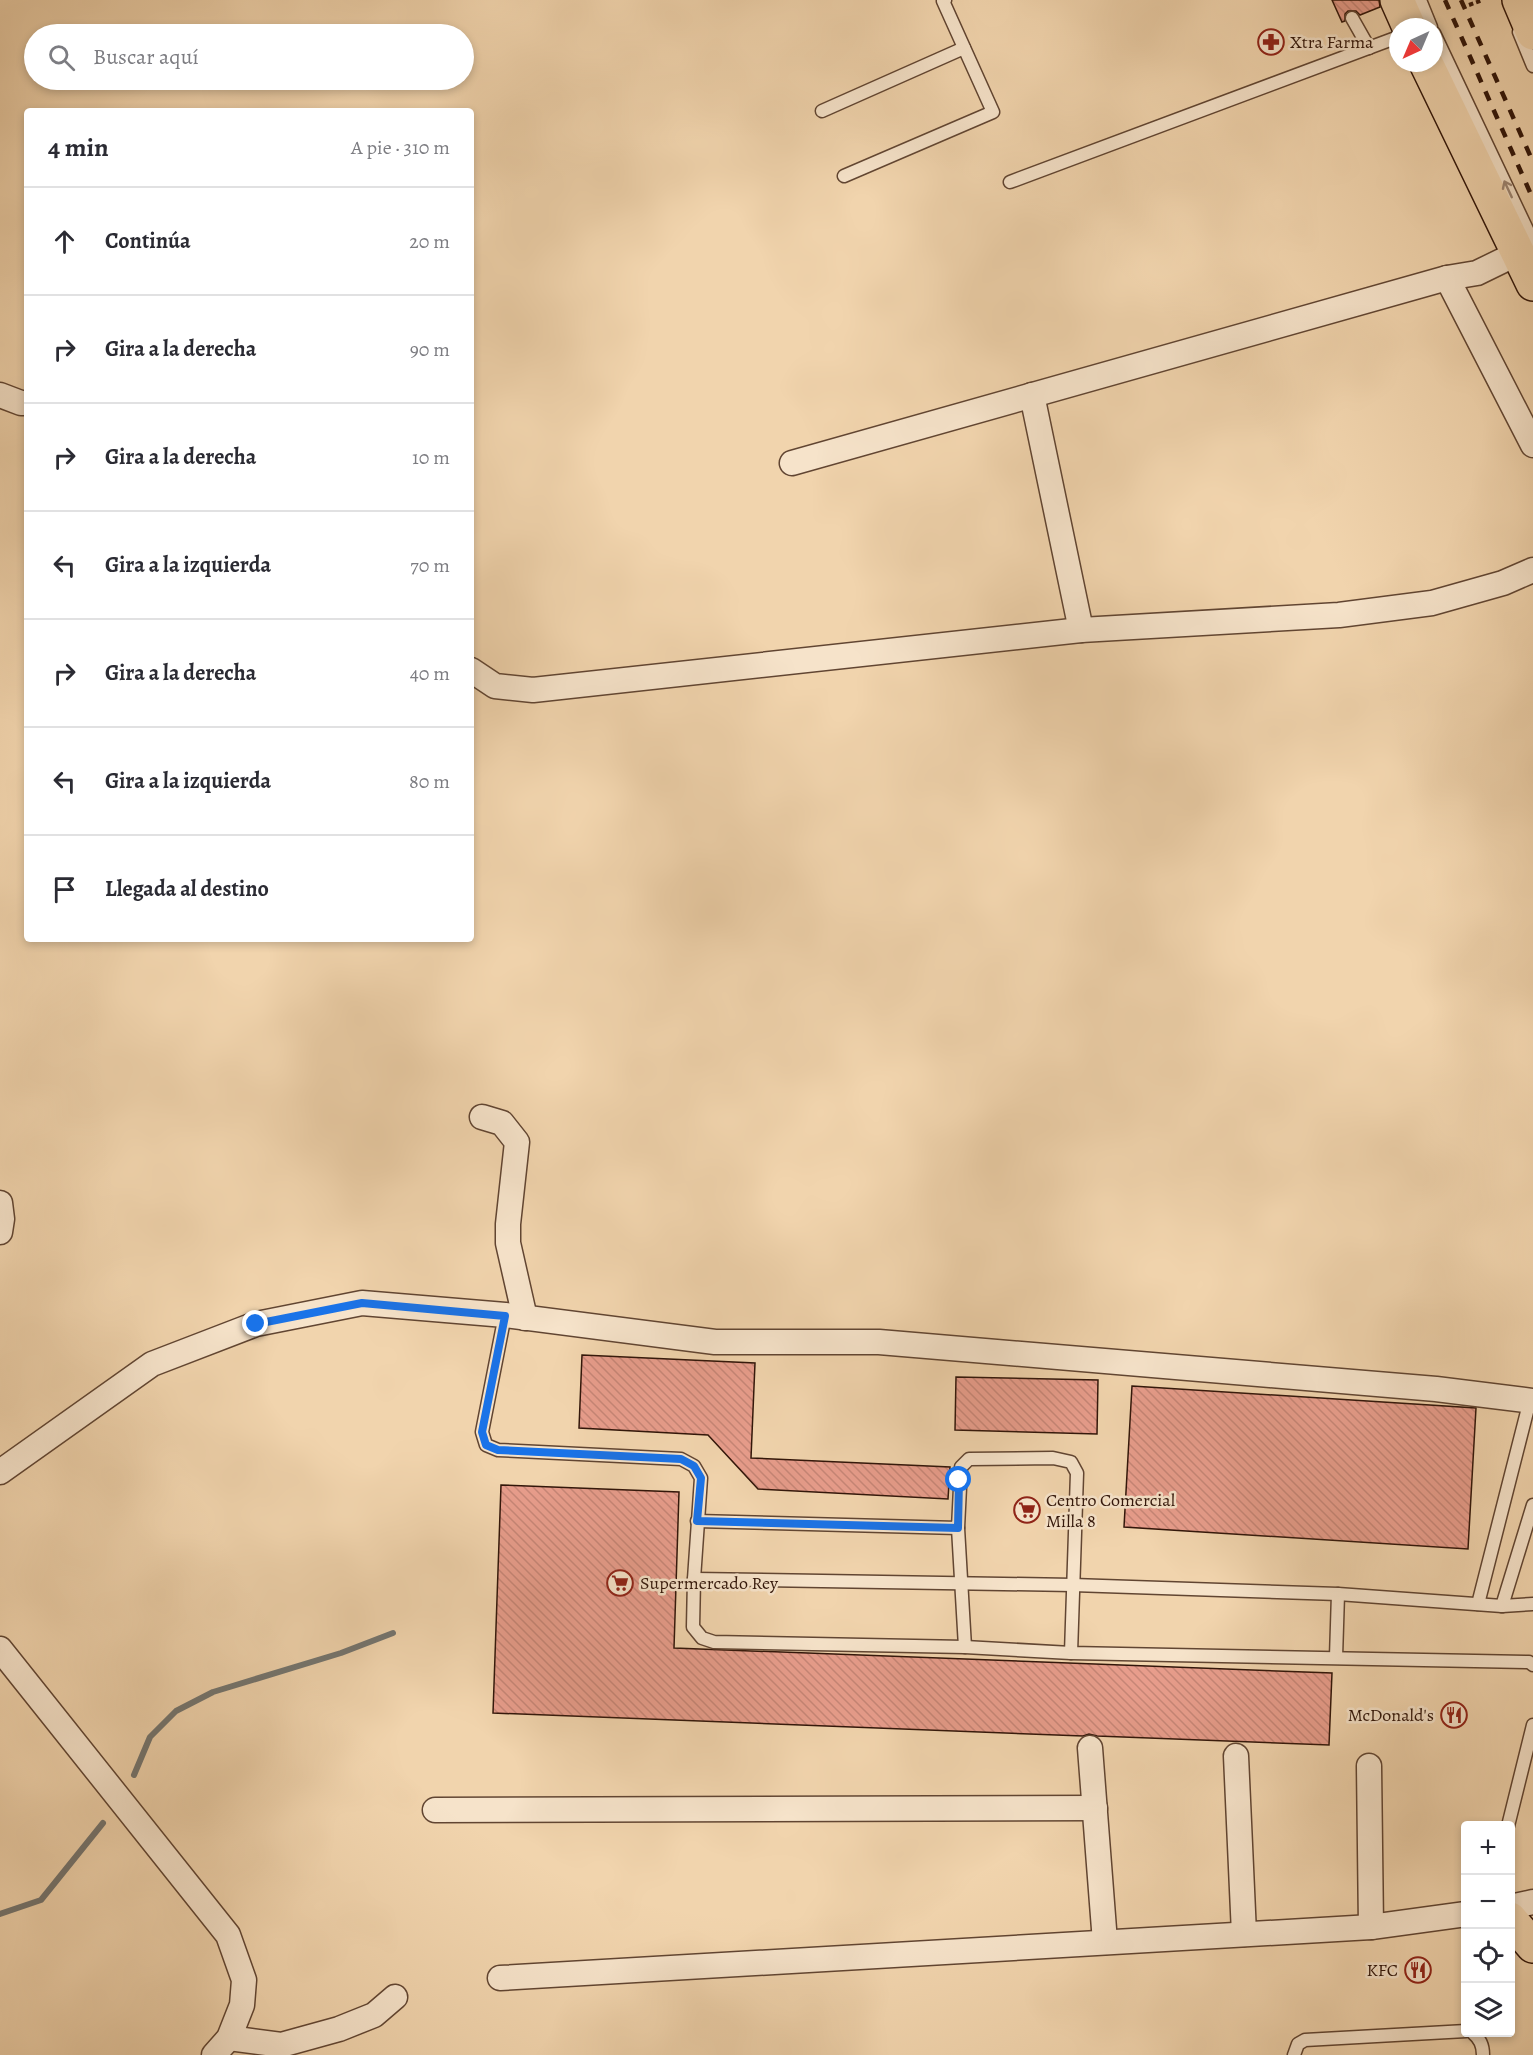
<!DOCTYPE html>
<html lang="es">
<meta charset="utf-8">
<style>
:root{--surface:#fff;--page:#f2f2f3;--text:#2b2b33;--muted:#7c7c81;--line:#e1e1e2}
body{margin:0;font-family:Alegreya,serif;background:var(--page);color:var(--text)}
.controls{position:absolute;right:18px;bottom:18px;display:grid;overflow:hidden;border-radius:6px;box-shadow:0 3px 9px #0003}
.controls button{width:54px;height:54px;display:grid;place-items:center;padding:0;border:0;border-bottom:2px solid var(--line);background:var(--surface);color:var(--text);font:30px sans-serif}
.compass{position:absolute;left:1389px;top:18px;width:54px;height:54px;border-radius:50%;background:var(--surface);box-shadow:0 3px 9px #0003;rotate:224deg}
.stop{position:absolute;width:18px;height:18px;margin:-14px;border:4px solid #1a73e8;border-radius:50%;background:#fff}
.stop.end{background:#1a73e8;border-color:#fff;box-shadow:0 2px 6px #0008}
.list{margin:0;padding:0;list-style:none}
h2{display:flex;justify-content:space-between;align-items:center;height:78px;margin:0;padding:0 24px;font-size:26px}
h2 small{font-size:20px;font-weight:400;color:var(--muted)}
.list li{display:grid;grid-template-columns:39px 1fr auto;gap:18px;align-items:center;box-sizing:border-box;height:108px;padding:0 24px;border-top:2px solid var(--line)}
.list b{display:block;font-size:22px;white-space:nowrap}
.list em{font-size:20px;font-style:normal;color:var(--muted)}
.icon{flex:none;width:33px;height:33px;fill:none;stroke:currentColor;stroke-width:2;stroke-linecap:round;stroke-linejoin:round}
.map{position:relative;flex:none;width:1533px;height:2055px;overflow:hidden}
.search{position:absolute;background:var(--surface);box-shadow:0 3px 9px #0003;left:24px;top:24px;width:450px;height:66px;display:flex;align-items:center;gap:15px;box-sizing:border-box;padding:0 21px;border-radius:33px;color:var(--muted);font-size:22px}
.panel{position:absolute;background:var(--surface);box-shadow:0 3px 9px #0003;left:24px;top:108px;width:450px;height:834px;border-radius:6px}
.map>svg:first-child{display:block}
</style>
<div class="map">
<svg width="1533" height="2055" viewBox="0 0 1533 2055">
<defs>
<pattern id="building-back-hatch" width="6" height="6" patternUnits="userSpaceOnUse" patternTransform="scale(1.5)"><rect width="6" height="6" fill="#e89d8c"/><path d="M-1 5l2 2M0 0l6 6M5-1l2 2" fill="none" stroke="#c78677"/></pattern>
</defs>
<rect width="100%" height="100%" fill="#f1d4ad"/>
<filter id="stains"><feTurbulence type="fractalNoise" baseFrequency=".00333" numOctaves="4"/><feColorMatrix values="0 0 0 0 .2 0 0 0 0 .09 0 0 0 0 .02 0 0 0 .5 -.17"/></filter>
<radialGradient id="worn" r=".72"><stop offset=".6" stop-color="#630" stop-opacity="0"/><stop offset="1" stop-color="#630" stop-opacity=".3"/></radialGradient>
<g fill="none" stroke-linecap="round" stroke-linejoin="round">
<!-- stream -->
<g stroke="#747570" stroke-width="6">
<polyline points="134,1775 150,1737 176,1711 213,1692 341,1653 393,1633"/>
<polyline points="0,1914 41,1900 103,1823"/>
</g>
</g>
<!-- building -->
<g fill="url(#building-back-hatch)" stroke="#311509" stroke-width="1.5">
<polygon points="1332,0 1379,0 1380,7 1360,15 1356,11 1348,11 1345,14 1345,21 1342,22"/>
<polygon points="582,1355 755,1363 751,1458 950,1467 948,1499 758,1489 708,1435 579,1428"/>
<polygon points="956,1377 1098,1380 1097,1434 955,1430"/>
<polygon points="1132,1386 1476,1408 1468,1549 1124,1527"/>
<polygon points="501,1485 679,1492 674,1648 1332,1673 1329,1745 1097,1736 1089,1734 1083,1736 493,1713"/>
</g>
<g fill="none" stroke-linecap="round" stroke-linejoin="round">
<!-- lane casing -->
<g stroke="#614532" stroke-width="15">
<g id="lane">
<polyline points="1420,0 1431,27"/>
<polyline points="1352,18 1369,48"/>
<polyline points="1519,32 1533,66"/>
<polyline points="1434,33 1533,242"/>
<polyline points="822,111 964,48"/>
<polyline points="844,176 993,112 943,1 945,0"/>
<polyline points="1010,182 1398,37"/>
<polyline points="505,1315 482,1432 486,1445 498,1450 681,1459 694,1466 701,1478 694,1579 693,1627 702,1638 714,1642 965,1647 1071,1653 1529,1662 1533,1665"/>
<polyline points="697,1521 958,1528 961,1467 969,1459 1053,1458 1071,1462 1077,1473 1071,1653"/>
<polyline points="958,1528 965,1647"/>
<polyline points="694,1579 1073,1585 1338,1594 1502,1606 1533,1604"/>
<polyline points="1478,1604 1530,1400"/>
<polyline points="1502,1606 1533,1505"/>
<polyline points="1336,1657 1338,1594"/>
<polyline points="1508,1826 1533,1725"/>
<path d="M1472 2032C1480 2039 1483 2045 1483 2055"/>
<polyline points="1294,2055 1298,2044 1305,2040 1466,2031"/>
</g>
</g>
<!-- street casing -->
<g stroke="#614532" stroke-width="27">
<g id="street">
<polyline points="1447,278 1533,445"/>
<polyline points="0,395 21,403 27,403"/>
<polyline points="1032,395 1081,630"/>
<polyline points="792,463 1447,278 1477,273 1518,253"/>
<polyline points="471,670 495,686 533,690 1081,630 1339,615 1432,603 1503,583 1533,570"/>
<polyline points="482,1117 502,1123 517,1142 508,1224 508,1243 525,1318"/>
<polyline points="0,1203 2,1219 0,1232"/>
<polyline points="0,1472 152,1364 256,1324 362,1303 505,1315 715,1342 879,1342 1436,1389 1533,1401"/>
<polyline points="0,1649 228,1935 244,1980 242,2005 229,2038 214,2055"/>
<polyline points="1090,1748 1105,1942"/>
<polyline points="1236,1756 1244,1934"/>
<polyline points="1369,1766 1371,1927"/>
<polyline points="435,1810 1095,1808"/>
<polyline points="1510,1907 1533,1902"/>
<polyline points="500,1978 1371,1927 1466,1914"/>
<polyline points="229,2038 281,2045 339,2029 374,2015 395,1997"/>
</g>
</g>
<!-- primary casing -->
<g stroke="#311509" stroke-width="36">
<g id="primary">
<polyline points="1397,0 1409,27"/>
<polyline points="1519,0 1533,33"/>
<polyline points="1426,63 1533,284"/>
<polyline points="1510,1919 1533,1946"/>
</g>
</g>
<!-- path -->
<polyline stroke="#311509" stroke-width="4" stroke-dasharray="4.5 3" stroke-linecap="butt" points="1469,5 1483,0"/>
<!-- lane -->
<use href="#lane" stroke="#f6e3ca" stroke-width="12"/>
<!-- street -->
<use href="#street" stroke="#f6e3ca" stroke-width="24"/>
<!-- primary -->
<use href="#primary" stroke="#f1d4ad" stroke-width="33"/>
<!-- rail -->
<g stroke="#311509" stroke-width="4.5" stroke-dasharray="10 10" stroke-linecap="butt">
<polyline points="1445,0 1533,199"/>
<polyline points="1461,0 1533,162"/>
</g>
</g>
<!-- one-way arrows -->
<defs><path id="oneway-shaft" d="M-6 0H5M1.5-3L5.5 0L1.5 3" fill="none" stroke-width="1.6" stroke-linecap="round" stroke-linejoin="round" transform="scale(1.5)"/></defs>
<use stroke="#9d8673" href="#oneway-shaft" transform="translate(1508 189) rotate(-115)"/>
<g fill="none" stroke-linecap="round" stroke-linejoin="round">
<!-- route -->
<polyline stroke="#1a73e8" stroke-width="8" points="256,1324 362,1303 505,1316 482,1432 486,1445 498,1450 681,1459 694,1466 701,1478 697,1521 958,1528 959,1480"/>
</g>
<!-- icons -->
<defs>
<g id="pharmacy-ring" transform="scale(1.35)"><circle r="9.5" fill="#f6e3ca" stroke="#8f2418" stroke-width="1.5"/><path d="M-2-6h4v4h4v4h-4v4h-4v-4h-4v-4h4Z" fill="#8f2418"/></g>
<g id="supermarket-ring" transform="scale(1.35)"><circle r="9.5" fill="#f6e3ca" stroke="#8f2418" stroke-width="1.5"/><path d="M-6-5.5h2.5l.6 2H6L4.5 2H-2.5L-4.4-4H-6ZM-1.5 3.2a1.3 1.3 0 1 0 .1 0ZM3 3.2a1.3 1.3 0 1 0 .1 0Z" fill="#8f2418"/></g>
<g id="restaurant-ring" transform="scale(1.35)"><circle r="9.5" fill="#f6e3ca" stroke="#8f2418" stroke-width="1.5"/><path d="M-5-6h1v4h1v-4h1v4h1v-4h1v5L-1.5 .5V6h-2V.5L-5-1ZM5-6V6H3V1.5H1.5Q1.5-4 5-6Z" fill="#8f2418"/></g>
</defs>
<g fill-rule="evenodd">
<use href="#pharmacy-ring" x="1271" y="42"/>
<use href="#supermarket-ring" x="1027" y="1510"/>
<use href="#supermarket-ring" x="620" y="1583"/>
<use href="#restaurant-ring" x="1454" y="1715"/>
<use href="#restaurant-ring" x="1418" y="1970"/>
</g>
<g text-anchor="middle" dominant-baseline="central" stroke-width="5" stroke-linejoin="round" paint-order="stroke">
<!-- poi labels -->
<g font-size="18" fill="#311509" stroke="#f6e3ca" text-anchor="start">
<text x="1290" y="42">Xtra Farma</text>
<text x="1046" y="1500">Centro Comercial<tspan x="1046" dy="21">Milla 8</tspan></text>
<text x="640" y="1583">Supermercado Rey</text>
<text x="1434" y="1715" text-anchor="end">McDonald's</text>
<text x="1398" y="1970" text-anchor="end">KFC</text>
</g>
</g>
<rect width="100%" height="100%" filter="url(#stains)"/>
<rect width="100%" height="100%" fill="url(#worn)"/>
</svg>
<div class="controls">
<button>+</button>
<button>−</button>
<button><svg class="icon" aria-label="locate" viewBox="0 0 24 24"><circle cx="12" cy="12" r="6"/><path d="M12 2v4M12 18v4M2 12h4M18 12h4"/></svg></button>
<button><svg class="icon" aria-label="layers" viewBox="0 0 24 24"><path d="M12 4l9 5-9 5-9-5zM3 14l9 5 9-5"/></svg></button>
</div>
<svg class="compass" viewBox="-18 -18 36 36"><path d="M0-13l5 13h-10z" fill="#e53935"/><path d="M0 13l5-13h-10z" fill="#7c7c81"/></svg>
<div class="stop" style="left:959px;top:1480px"></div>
<div class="stop end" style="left:256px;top:1324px"></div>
<div class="search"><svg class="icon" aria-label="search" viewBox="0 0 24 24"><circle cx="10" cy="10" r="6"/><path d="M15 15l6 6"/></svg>Buscar aquí</div>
<section class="panel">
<h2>4 min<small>A pie · 310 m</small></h2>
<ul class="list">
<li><svg class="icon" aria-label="ahead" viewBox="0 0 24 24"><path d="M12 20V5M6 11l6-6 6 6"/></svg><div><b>Continúa</b></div><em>20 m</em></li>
<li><svg class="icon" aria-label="right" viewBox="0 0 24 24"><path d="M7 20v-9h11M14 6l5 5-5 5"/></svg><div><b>Gira a la derecha</b></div><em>90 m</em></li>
<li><svg class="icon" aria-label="right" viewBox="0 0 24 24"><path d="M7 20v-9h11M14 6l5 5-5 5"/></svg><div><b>Gira a la derecha</b></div><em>10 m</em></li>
<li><svg class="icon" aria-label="left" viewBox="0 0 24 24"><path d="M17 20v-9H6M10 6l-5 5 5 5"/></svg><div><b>Gira a la izquierda</b></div><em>70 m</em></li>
<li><svg class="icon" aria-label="right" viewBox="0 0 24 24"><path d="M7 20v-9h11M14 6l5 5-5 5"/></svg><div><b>Gira a la derecha</b></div><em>40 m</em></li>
<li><svg class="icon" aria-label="left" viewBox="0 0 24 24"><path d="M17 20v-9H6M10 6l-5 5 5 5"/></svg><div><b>Gira a la izquierda</b></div><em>80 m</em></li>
<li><svg class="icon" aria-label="arrive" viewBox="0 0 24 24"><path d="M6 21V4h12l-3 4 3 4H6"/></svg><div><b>Llegada al destino</b></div></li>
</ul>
</section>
</div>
